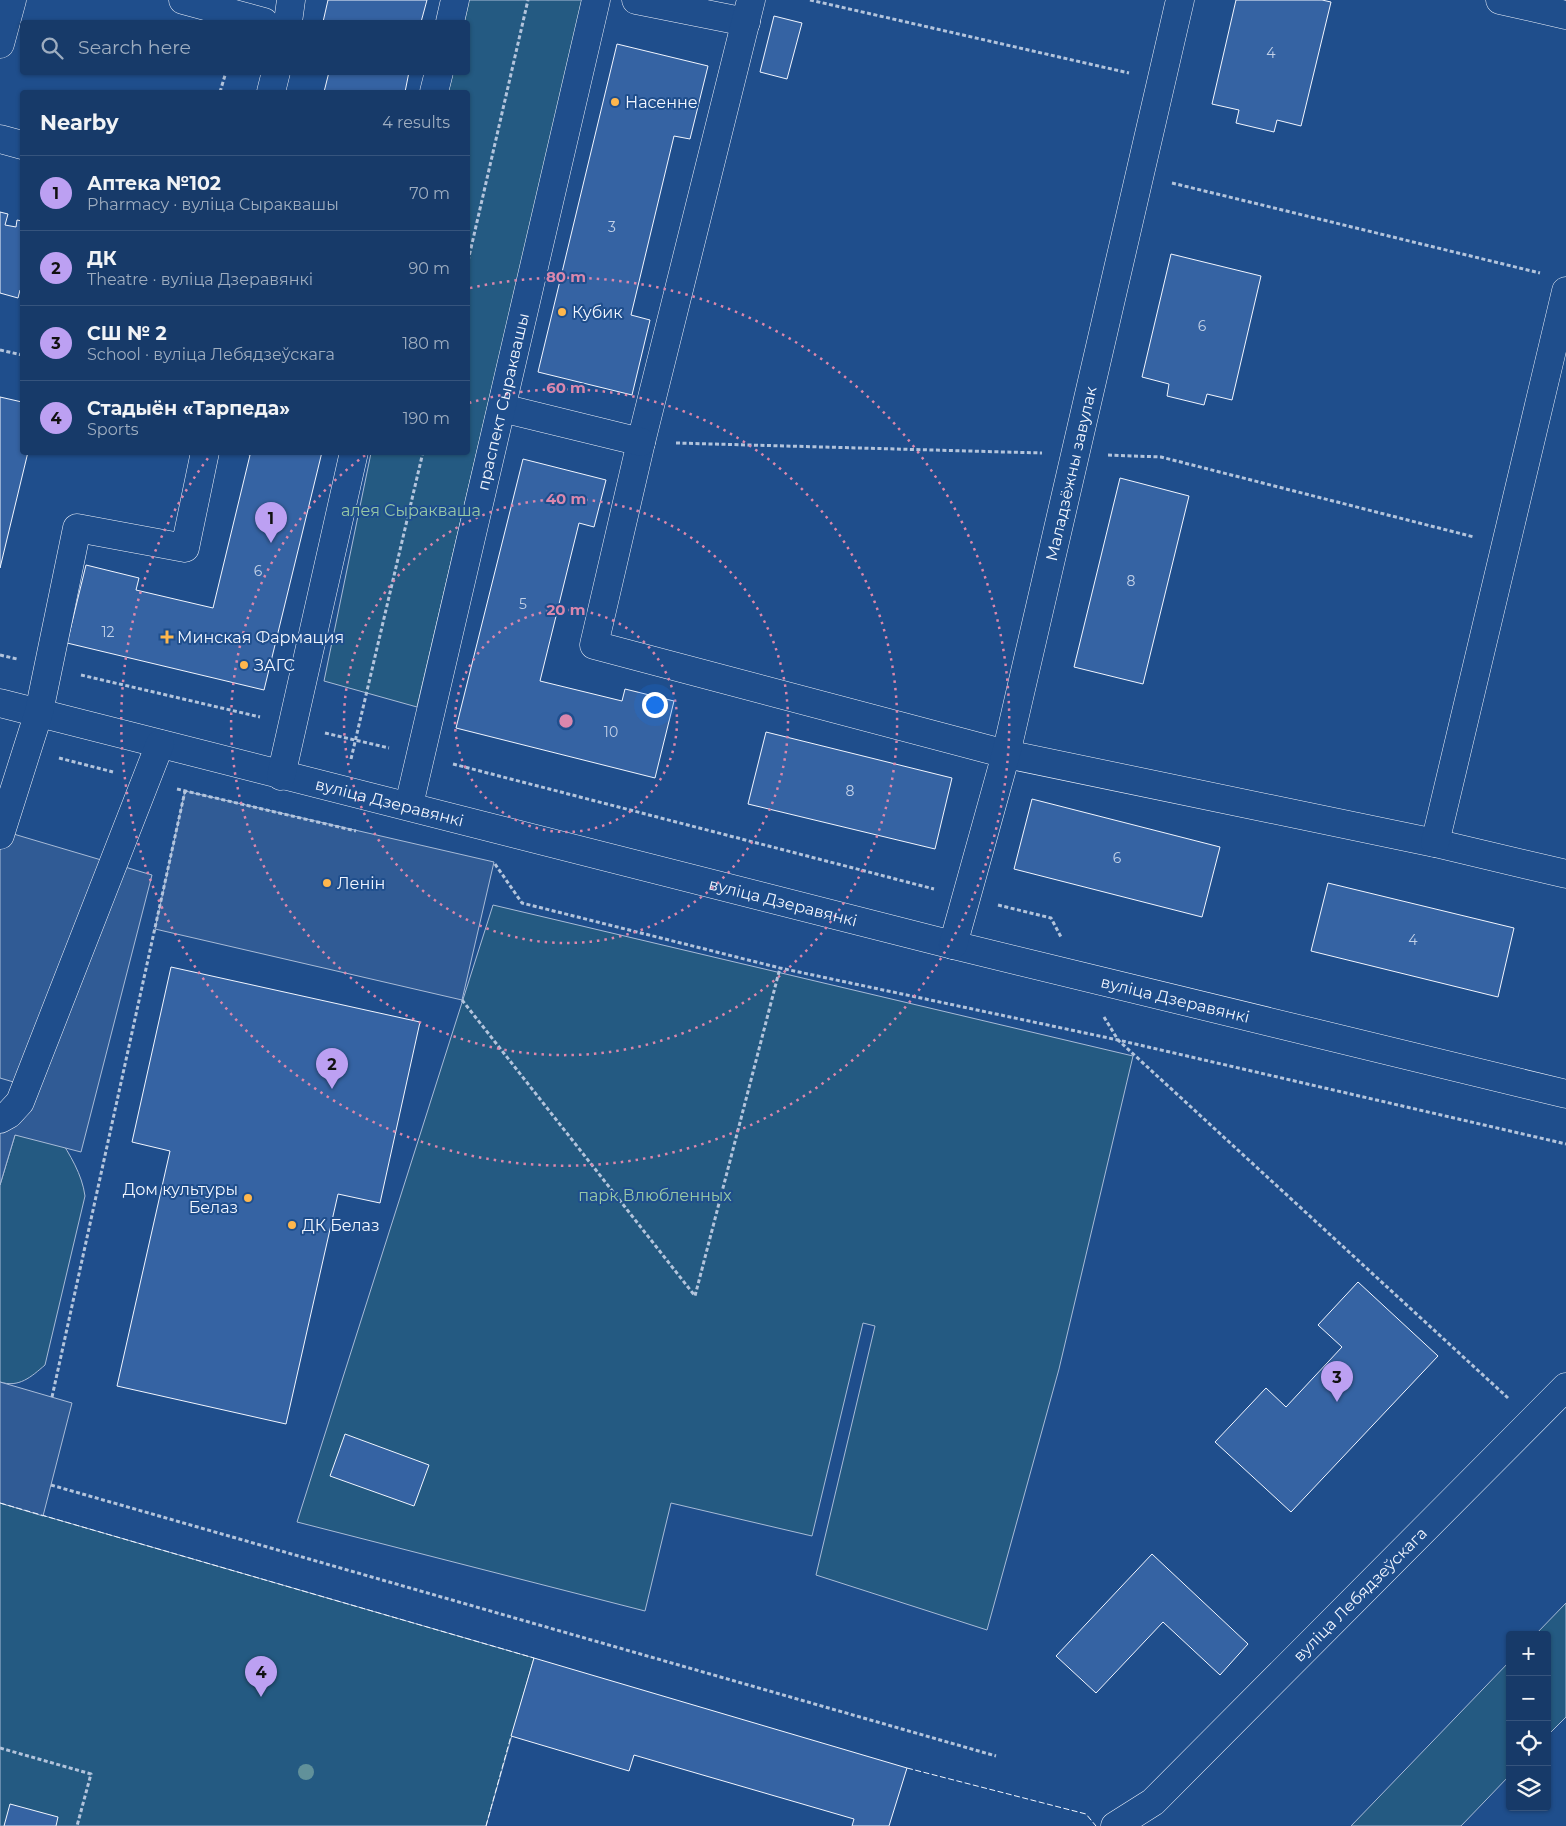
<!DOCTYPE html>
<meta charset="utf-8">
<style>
:root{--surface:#173a69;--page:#244571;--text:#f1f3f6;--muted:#9eadc0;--line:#36547d;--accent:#bca0f2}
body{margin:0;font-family:Montserrat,sans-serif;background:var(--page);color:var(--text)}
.controls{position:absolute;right:15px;bottom:15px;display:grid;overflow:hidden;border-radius:5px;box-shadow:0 1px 4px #0004}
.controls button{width:45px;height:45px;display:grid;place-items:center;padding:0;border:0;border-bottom:1px solid var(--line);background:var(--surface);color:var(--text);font:25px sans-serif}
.you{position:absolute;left:654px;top:704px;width:18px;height:18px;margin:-12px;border:4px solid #fff;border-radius:50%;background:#1a73e8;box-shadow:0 0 0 8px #1a73e833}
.badge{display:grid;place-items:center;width:32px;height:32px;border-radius:50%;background:var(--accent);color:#111;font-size:16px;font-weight:700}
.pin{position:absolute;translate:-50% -41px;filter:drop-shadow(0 1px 2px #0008)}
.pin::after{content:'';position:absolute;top:26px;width:18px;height:15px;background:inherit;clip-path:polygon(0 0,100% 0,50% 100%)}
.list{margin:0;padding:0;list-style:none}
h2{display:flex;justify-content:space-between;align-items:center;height:65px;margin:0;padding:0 20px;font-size:21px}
h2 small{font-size:16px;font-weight:400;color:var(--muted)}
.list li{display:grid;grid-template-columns:32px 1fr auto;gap:15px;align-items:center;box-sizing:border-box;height:75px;padding:0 20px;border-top:1px solid var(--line)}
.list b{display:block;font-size:19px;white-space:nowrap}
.list p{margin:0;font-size:16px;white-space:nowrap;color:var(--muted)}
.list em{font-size:16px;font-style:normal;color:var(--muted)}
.icon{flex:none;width:28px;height:28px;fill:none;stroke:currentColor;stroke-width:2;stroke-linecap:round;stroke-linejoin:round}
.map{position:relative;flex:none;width:1566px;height:1826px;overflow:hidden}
.search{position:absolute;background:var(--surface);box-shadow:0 1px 4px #0004;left:20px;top:20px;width:450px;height:55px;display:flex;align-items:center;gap:12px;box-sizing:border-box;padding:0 18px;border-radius:5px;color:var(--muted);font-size:19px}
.panel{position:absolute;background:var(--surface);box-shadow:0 1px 4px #0004;left:20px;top:90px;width:450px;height:365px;border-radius:5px}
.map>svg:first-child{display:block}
</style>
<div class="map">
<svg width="1566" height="1826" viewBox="0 0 1566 1826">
<rect width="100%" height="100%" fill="#1f4e8c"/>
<!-- green -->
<g fill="#245a82" stroke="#a8bbd7">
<polygon points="465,0 583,0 417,707 324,681 371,453 468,452 468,92 446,92 450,73 468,72 468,22 461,22"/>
<polygon points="493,905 1133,1056 1059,1369 987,1630 816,1575 875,1326 863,1323 812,1536 671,1503 645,1611 297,1522"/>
<path d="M15 1135 58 1136C70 1155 82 1174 85 1196L45 1365C31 1377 19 1388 0 1382V1185Z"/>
<polygon points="0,1503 534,1658 486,1826 0,1826"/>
<polygon points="1566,1603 1566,1717 1547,1736 1547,1635 1535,1635"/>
<polygon points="1510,1661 1510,1775 1461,1826 1351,1826"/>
</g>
<!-- parking -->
<g fill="#305b95" stroke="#a8bbd7">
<polygon points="185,791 494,862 462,1000 155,929"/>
<polygon points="0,830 152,875 81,1152 15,1135 0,1185 0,1119 27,1086 0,1078"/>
<polygon points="0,1382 72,1403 43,1516 0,1503"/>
</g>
<!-- building -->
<g fill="#3563a3" stroke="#f2f6ff">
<polygon points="328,0 427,0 421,22 323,22"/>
<polygon points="1236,0 1322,0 1331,2 1301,126 1277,120 1274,132 1236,123 1239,110 1212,104"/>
<polygon points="774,16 802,23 787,79 760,72"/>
<polygon points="617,44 708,66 690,139 674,136 631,315 650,320 632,395 538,372"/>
<polygon points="329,72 409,72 405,92 324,92"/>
<polygon points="0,212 8,214 5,225 16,227 17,220 22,221 22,291 20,290 18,298 0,293"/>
<polygon points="1171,254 1261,276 1232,400 1207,394 1204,405 1167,396 1169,384 1142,377"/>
<polygon points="0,397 22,402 22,452 28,452 0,568"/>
<polygon points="239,452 322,452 264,690 67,643 86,565 139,578 136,590 213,608 250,455"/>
<polygon points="523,459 606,480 594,527 579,523 540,681 622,701 625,689 674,701 655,778 456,728"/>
<polygon points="1120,478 1189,496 1143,684 1074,667"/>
<polygon points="766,732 952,778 935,849 748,804"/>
<polygon points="1032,799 1220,847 1202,917 1014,869"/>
<polygon points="1328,883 1514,928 1498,997 1311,951"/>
<polygon points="171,967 420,1022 380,1203 338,1194 286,1424 117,1386 170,1151 132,1142"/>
<polygon points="1358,1282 1438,1356 1291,1512 1215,1442 1266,1388 1286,1407 1342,1347 1318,1325"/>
<polygon points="345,1434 429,1465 414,1506 330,1476"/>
<polygon points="1152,1554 1248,1644 1220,1675 1163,1622 1096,1693 1056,1656"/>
<polygon points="534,1658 907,1768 889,1826 852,1826 854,1819 634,1755 629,1771 511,1736"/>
<polygon points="10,1804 58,1817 56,1826 4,1826"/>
</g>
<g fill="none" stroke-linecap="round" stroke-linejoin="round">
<!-- minor casing -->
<g stroke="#f2f6ff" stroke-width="29">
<g id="minor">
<polyline points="183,0 264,22"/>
<polyline points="636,0 746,22"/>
<polyline points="751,0 641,442 594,645 1006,754 1435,843 1566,874"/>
<polyline points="1500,0 1566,15"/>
<polyline points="288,22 291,0"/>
<polyline points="450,22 455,0"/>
<polyline points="0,44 12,0"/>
<polyline points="271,92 276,72"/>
<polyline points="434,92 439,72"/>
<polyline points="0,139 22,145"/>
<polyline points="502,408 641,442"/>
<path id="s1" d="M0 703 953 945 1566 1094"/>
<polyline points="281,776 354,452"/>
<path id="s2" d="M409 805 596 0"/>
<polyline points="0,835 39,712 77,528 185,548 205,452"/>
<polyline points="1435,843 1566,291"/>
<path id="s3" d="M953 945 1006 754 1180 0"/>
<polyline points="0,1119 9,1114 20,1102 160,744"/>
<path id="s4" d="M1115 1826 1153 1802 1566 1387"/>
</g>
</g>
<!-- path -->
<g stroke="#b3c4dc" stroke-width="3" stroke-dasharray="4 2.5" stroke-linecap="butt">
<polyline points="810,0 1129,73"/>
<polyline points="220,92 226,72"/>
<polyline points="1172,183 1540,273"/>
<polyline points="468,261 528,0"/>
<polyline points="0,350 22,355"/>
<polyline points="676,443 1042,453"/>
<polyline points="1108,455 1161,457 1474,537"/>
<polyline points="0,655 17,659"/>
<polyline points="81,675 260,717"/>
<polyline points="325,733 389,748"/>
<polyline points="59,758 113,772"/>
<polyline points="351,759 423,452"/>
<polyline points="453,764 934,889"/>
<polyline points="177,789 356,831"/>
<polyline points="495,864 522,903 780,968 1118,1040 1566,1144"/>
<polyline points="998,905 1051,918 1061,937"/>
<polyline points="462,1000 695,1296 780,968"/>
<polyline points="1104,1017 1118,1040 1508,1398"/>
<polyline points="52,1397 185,791"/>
<polyline points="51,1485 996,1756"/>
<polyline points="0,1748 91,1774 77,1826"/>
</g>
<!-- minor -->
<use href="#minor" stroke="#1f4e8c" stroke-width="28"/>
<!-- fence -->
<g stroke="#f2f6ff" stroke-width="1" stroke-dasharray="6 2.5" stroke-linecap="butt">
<polyline points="0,1503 534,1658"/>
<polyline points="907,1768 1086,1814 1096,1826"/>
<polyline points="486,1826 511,1736"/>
</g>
</g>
<!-- trees -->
<circle fill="#61919a" cx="306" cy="1772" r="8"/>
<!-- distance rings -->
<g fill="none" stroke="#da87ad" stroke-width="2.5" stroke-dasharray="2.5 5">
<circle cx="566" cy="721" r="111"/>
<circle cx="566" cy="721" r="222"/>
<path d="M469 403A333 333 0 1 1 368 453"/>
<path d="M470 288A444 444 0 1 1 211 454"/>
</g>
<!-- markers -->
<g fill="#ffb74d" stroke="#1f4e8c" stroke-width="2">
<circle cx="615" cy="102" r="5"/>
<circle cx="562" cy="312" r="5"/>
<path d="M164.5 629.5h5v5h5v5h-5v5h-5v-5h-5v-5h5z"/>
<circle cx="244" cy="665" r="5"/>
<circle cx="327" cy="883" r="5"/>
<circle cx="248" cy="1198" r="5"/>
<circle cx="292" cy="1225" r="5"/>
</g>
<g text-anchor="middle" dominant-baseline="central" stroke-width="4" stroke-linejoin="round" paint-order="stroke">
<!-- number labels -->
<g font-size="14" fill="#c3d1e8">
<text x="1271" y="53">4</text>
<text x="612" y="227">3</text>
<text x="1202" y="326">6</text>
<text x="258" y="571">6</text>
<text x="1131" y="581">8</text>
<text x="523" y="604">5</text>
<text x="108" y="632">12</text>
<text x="611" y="732">10</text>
<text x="850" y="791">8</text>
<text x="1117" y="858">6</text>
<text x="1413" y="940">4</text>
</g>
<!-- poi labels -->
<g font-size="16" fill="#f2f6ff" stroke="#1f4e8c" text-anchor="start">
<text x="625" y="102">Насенне</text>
<text x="572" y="312">Кубик</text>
<text x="177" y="637">Минская Фармация</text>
<text x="254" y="665">ЗАГС</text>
<text x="337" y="883">Ленін</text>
<text x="238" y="1189" text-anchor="end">Дом культуры<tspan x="238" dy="18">Белаз</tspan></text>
<text x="302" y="1225">ДК Белаз</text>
</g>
<!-- street labels -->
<g font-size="16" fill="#f2f6ff" stroke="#1f4e8c">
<text stroke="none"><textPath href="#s2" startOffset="414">праспект Сыраквашы</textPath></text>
<text stroke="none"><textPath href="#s3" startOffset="486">Маладзёжны завулак</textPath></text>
<text stroke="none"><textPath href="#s1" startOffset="402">вуліца Дзеравянкі</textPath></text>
<text stroke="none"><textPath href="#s1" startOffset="808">вуліца Дзеравянкі</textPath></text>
<text stroke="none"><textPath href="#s1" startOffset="1212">вуліца Дзеравянкі</textPath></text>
<text stroke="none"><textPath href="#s4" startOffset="338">вуліца Лебядзеўскага</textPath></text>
</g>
<!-- park labels -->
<g font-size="16" fill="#97c8a6" stroke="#1f4e8c">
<text x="411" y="510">алея Сыракваша</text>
<text x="655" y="1195">парк Влюбленных</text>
</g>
</g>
<circle cx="566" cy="721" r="8" fill="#da87ad" stroke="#1f4e8c" stroke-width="2.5"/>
<g font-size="15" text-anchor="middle" font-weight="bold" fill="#da87ad" stroke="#1f4e8c" stroke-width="4" stroke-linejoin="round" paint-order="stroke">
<text x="566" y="282">80 m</text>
<text x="566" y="393">60 m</text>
<text x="566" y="504">40 m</text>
<text x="566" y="615">20 m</text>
</g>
</svg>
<div class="controls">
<button>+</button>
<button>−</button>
<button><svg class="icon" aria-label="locate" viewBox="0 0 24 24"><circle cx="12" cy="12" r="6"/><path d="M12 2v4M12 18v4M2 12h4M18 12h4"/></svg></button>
<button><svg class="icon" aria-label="layers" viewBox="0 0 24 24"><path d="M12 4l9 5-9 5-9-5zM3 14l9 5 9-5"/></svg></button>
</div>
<div class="you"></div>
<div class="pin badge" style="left:271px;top:543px">1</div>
<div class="pin badge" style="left:332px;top:1089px">2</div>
<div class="pin badge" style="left:1337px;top:1402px">3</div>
<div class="pin badge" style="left:261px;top:1697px">4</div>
<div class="search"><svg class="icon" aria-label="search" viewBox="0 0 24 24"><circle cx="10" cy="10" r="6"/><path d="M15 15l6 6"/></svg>Search here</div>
<section class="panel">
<h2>Nearby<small>4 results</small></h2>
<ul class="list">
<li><span class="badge">1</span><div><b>Аптека №102</b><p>Pharmacy · вуліца Сыраквашы</p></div><em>70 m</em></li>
<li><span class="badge">2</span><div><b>ДК</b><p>Theatre · вуліца Дзеравянкі</p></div><em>90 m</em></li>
<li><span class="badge">3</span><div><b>СШ № 2</b><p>School · вуліца Лебядзеўскага</p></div><em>180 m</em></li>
<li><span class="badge">4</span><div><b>Стадыён «Тарпеда»</b><p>Sports</p></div><em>190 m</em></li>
</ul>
</section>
</div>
